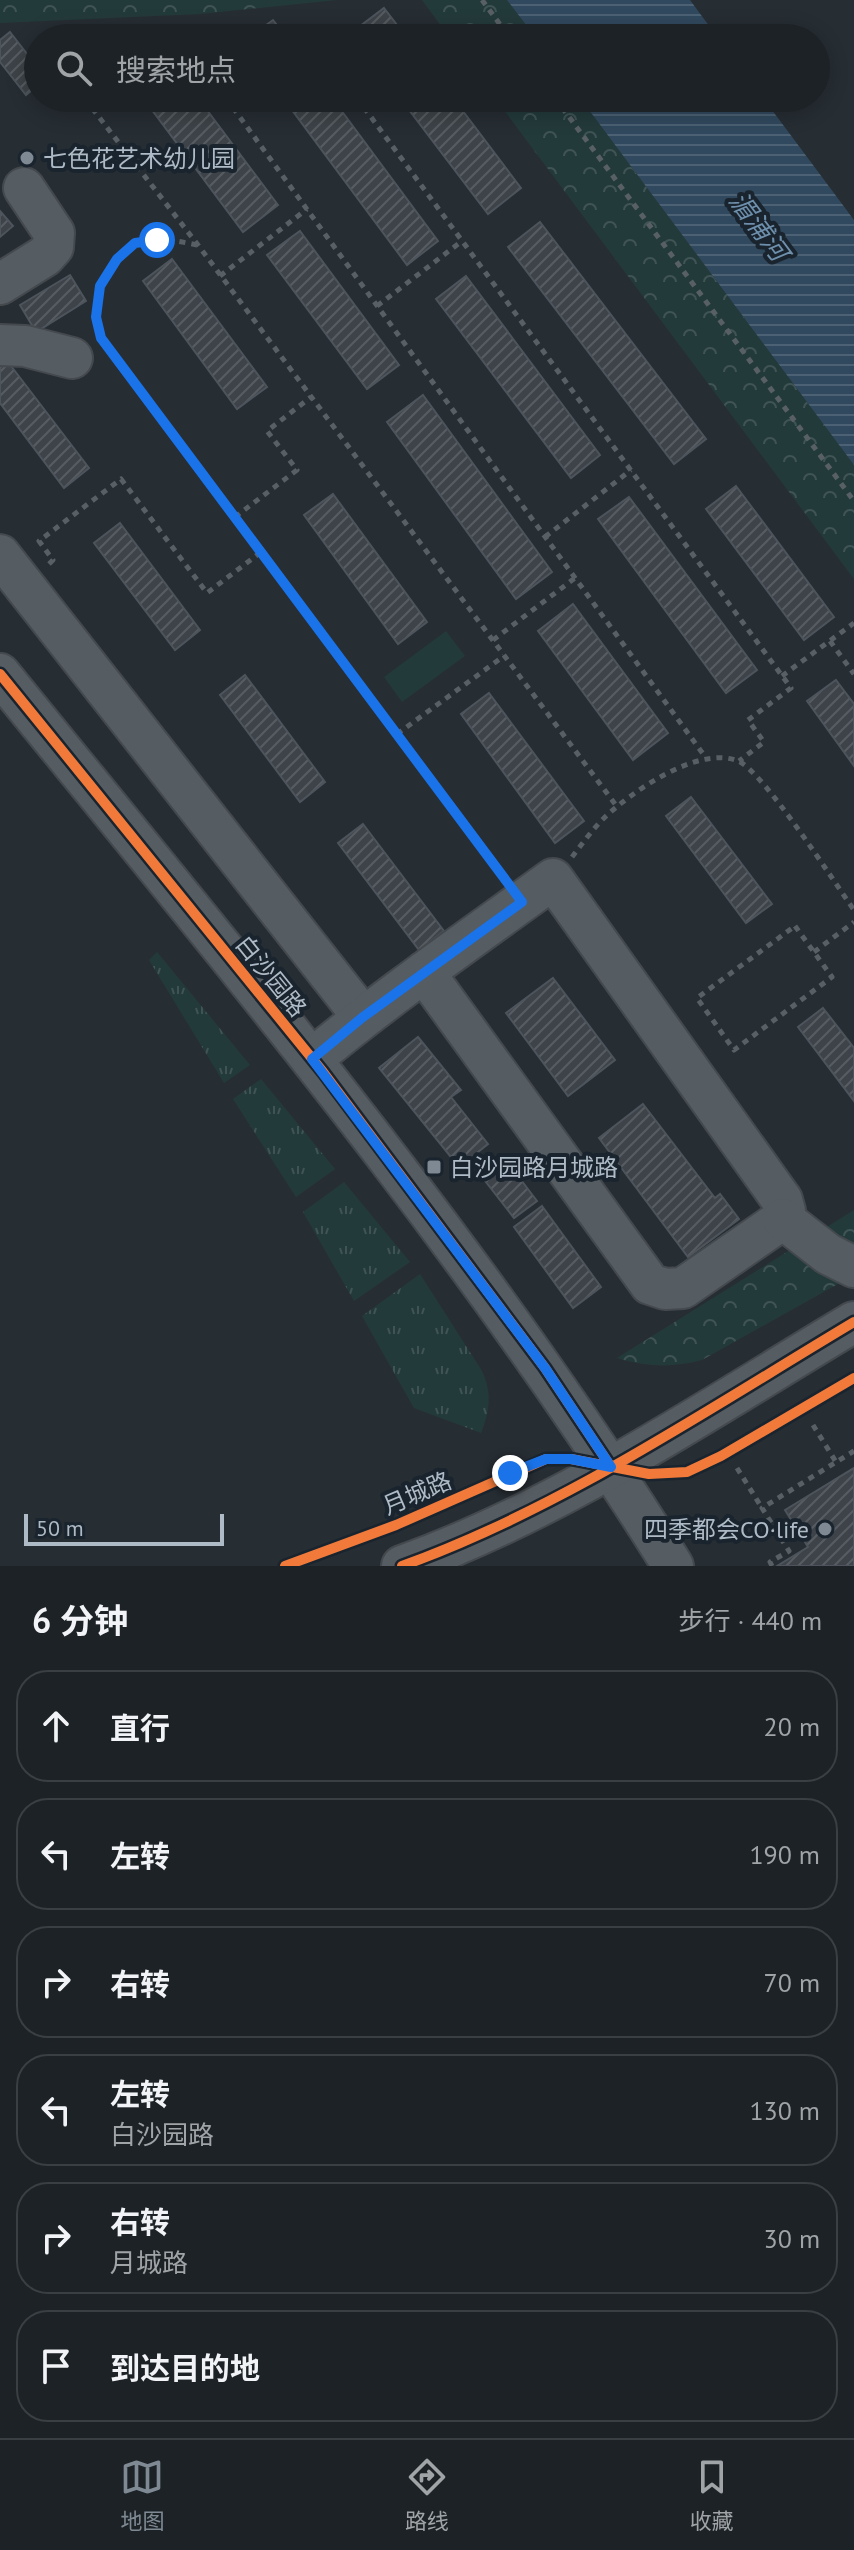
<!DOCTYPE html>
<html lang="zh">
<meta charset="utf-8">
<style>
:root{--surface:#1c2226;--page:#252a2e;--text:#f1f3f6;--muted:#a0a4a7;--line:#3a3f43;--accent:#7e8993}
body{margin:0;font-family:"PT Sans","Noto Sans SC",sans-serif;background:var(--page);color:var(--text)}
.scale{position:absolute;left:24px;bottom:20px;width:200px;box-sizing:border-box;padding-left:8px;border:4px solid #aebac6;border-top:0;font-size:22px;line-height:28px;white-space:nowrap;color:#aebac6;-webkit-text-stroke:6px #19242e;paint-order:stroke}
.stop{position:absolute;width:24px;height:24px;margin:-18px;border:6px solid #1a73e8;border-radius:50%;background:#fff}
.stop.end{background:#1a73e8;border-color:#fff;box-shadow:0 2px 8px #0008}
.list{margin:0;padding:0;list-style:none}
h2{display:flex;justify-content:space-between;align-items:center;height:104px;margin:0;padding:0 32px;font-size:34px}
h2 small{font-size:26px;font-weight:400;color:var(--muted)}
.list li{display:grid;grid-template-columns:52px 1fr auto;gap:24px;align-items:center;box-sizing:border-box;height:112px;margin:0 16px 16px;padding:0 16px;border:2px solid var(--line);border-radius:32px}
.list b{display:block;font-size:30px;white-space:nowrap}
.list p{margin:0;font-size:26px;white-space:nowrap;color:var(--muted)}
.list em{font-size:26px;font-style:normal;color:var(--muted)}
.icon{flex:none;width:44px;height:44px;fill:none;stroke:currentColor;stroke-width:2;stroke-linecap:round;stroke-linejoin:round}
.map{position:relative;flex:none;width:854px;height:1566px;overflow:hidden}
.search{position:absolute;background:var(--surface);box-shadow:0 4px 20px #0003;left:24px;right:24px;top:24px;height:88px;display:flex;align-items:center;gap:20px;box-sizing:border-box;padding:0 28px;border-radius:44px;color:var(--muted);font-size:30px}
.sheet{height:872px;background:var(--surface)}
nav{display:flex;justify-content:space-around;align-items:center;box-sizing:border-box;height:112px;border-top:2px solid var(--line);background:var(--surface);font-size:22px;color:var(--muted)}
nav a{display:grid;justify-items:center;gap:4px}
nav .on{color:var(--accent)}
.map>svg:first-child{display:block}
</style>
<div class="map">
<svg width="854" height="1566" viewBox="0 0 854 1566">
<defs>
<pattern id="grass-tufts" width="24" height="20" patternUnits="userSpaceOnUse" patternTransform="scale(2)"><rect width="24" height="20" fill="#233a3b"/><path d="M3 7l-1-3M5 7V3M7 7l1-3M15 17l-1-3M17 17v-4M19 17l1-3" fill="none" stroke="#405456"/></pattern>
<pattern id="park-crowns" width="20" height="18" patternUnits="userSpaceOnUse" patternTransform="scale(2)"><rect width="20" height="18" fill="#233a3b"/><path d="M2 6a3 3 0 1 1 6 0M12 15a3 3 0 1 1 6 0" fill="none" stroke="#405456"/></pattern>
<pattern id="water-rules" width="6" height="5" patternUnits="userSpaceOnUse" patternTransform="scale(2)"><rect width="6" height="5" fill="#31495e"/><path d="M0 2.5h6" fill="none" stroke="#4c6174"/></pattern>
<pattern id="building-hatch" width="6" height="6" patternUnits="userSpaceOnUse" patternTransform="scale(2)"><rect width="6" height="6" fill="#3d4348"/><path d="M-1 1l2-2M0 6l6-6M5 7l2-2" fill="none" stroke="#565c61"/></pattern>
</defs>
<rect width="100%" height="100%" fill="#262d33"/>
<!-- grass -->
<g fill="url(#grass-tufts)">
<polygon points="157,952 250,1065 224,1083 149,960"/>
<polygon points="261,1079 335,1169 296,1197 233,1099"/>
<polygon points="344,1182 410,1262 354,1301 303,1212"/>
<path d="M420 1274 482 1371C492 1393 490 1410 481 1433L414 1408 362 1316Z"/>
</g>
<!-- park -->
<g fill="url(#park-crowns)">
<polygon points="0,0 337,0 200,14 0,23"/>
<polygon points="422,0 507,0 536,38 450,38"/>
<polygon points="495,98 580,98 854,465 854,579"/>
<path d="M854 1210V1275L702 1360C671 1368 647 1367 617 1358Z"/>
</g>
<!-- garden -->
<polygon fill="#233a3b" points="446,631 465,656 402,702 384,677"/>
<!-- water -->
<g fill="url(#water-rules)">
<polygon points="507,0 690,0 718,38 536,38"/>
<polygon points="580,98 763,98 854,220 854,465"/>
</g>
<!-- building -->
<g fill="url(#building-hatch)" stroke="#4d545c" stroke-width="2">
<polygon points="384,8 407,38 355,38 351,33"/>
<polygon points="273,20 287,38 248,38"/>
<polygon points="146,29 153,38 133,38"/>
<polygon points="10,32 38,68 38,85 26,95 0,62 0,40"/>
<polygon points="143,98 198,98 278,205 243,232"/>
<polygon points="283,98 332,98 438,241 407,265"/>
<polygon points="400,98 453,98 521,188 488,214"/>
<polygon points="0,211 13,226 0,237"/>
<polygon points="540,222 706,439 674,464 508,247"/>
<polygon points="300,231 399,365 367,389 267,255"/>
<polygon points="172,259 267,387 237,409 143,281"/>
<polygon points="70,275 86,301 36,332 20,305"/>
<polygon points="466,276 600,455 571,478 436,299"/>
<polygon points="8,362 89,468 64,488 0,403 0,368"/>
<polygon points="423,395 552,572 516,599 387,422"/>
<polygon points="736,486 834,617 804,640 706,509"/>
<polygon points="333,494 427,622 398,644 304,515"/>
<polygon points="629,497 757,670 726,693 598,519"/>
<polygon points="120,523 200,630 175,650 94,543"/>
<polygon points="573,604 668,733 633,760 538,631"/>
<polygon points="245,675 325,782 300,802 220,695"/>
<polygon points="836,680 854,704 854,766 807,701"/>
<polygon points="489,693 584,821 555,843 461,714"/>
<polygon points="691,797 772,904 746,923 666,816"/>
<polygon points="363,824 444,931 419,950 338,843"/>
<polygon points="553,978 615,1060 568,1096 506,1013"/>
<polygon points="823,1008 854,1048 854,1101 798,1027"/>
<polygon points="418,1037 461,1090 451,1097 488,1144 459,1167 379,1068"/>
<polygon points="643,1104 715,1198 720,1194 739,1219 688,1257 599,1138"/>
<polygon points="505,1159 537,1201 514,1218 482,1177"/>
<polygon points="542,1206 601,1287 573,1308 514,1227"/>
<polygon points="854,1468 854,1566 777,1566 808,1547 785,1510"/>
</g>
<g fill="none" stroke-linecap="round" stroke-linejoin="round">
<!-- minor casing -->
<g stroke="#44494e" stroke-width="44">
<g id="minor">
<polyline points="0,284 45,256 53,247 54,233 24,188"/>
<polyline points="0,345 25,346 72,358"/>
<polyline points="0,555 363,1017"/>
<path d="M0 674C235 964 476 1249 673 1566"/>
<path d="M312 1059C389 995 472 938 553 879L782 1200 785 1211 783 1219 683 1288 665 1289 650 1284 424 972"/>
<polyline points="783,1219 828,1254 854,1267"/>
<path d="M402 1566C563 1508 708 1409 854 1322"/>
</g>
</g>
<!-- path -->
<g stroke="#586066" stroke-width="5" stroke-dasharray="6 6" stroke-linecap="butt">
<polyline points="482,0 510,38"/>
<polyline points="304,26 312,38"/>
<polyline points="182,37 183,38"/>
<polyline points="226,98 706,758"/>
<polyline points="357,98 791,688 748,720 764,742 739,761"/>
<polyline points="555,98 854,501"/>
<polyline points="85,99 198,245 618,808"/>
<path d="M197 245C178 241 152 235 134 244 100 260 93 306 101 338L502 875"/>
<polyline points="220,276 307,209"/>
<polyline points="377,306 462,241"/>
<polyline points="235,517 297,470 267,431 311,397"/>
<polyline points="545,537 631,470"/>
<polyline points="49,564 53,560 39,541 121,479 207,593 261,552"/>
<polyline points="493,640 575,578"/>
<polyline points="830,641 854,674"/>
<polyline points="782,676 854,623"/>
<polyline points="397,734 504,656"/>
<path d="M572 857C582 844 592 830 603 819 631 792 698 745 738 761 763 771 834 882 854 910"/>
<polygon points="795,926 832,977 734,1050 697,998"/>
<polyline points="814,952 854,922"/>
<polyline points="813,1425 836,1462"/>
<polyline points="737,1468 762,1508"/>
<polyline points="772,1566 770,1562 789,1551 762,1508 854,1451"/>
</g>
<!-- minor -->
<use href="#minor" stroke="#555c62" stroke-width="40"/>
<!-- cycleway casing -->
<g stroke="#19242e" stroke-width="15">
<g id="cycleway">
<polyline points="0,674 323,1072 545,1368 611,1467"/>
<polyline points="285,1566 396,1525 546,1459 571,1459 649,1474 687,1472 721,1456 854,1378"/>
<path d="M402 1566C563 1508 708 1409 854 1322"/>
</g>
</g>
<!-- cycleway -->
<use href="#cycleway" stroke="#f17a3a" stroke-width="10"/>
</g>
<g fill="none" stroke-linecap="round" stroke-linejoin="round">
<!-- route -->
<polyline stroke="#1a73e8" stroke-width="10" points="157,240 135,243 117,259 100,286 96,317 101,338 522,902 363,1017 312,1059 545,1368 611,1467 571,1459 546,1459 510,1473"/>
</g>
<!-- markers -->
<g fill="#7e8993" stroke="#19242e" stroke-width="3">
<circle cx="27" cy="158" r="8"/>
<rect x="426" y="1159" width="16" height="16" rx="4"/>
<circle cx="825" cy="1529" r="8"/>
</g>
<g text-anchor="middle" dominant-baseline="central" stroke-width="8" stroke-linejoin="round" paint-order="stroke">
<!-- poi labels -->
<g font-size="24" fill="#aebac6" stroke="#19242e" text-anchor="start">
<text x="43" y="158">七色花艺术幼儿园</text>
<text x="450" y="1167">白沙园路月城路</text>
<text x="809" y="1529" text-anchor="end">四季都会CO·life</text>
</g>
<!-- street labels -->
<g font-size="24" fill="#aebac6" stroke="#19242e">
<text transform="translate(271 976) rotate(51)">白沙园路</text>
<text transform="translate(417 1493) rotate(-23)">月城路</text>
</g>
<!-- water labels -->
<g font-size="26" font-style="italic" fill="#6d8fab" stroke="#19242e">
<text transform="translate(759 226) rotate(53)">湄浦河</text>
</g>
</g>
</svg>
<div class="scale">50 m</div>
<div class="stop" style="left:157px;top:240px"></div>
<div class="stop end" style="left:510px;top:1473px"></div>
<div class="search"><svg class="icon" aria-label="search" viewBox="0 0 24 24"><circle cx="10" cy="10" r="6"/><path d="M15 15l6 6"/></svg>搜索地点</div>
</div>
<section class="sheet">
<h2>6 分钟<small>步行 · 440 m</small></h2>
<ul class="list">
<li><svg class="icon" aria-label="ahead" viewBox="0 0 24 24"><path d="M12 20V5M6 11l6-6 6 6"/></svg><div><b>直行</b></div><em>20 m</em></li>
<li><svg class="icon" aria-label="left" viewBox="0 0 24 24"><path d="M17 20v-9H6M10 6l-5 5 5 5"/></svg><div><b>左转</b></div><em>190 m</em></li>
<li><svg class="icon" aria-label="right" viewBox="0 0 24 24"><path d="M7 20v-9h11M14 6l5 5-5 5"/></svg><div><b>右转</b></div><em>70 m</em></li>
<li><svg class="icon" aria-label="left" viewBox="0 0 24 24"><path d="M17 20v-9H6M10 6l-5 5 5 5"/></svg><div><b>左转</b><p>白沙园路</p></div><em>130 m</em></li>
<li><svg class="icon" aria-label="right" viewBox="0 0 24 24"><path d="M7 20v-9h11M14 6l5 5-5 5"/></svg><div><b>右转</b><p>月城路</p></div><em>30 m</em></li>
<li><svg class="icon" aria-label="arrive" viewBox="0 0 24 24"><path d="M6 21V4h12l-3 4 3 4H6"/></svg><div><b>到达目的地</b></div></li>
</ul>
</section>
<nav>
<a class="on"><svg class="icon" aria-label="map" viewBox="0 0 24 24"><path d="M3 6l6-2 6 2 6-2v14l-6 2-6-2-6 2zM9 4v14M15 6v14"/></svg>地图</a>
<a><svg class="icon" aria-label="directions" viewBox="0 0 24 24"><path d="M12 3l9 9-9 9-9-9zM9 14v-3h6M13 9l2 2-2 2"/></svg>路线</a>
<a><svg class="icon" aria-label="saved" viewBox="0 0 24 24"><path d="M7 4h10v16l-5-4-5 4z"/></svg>收藏</a>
</nav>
